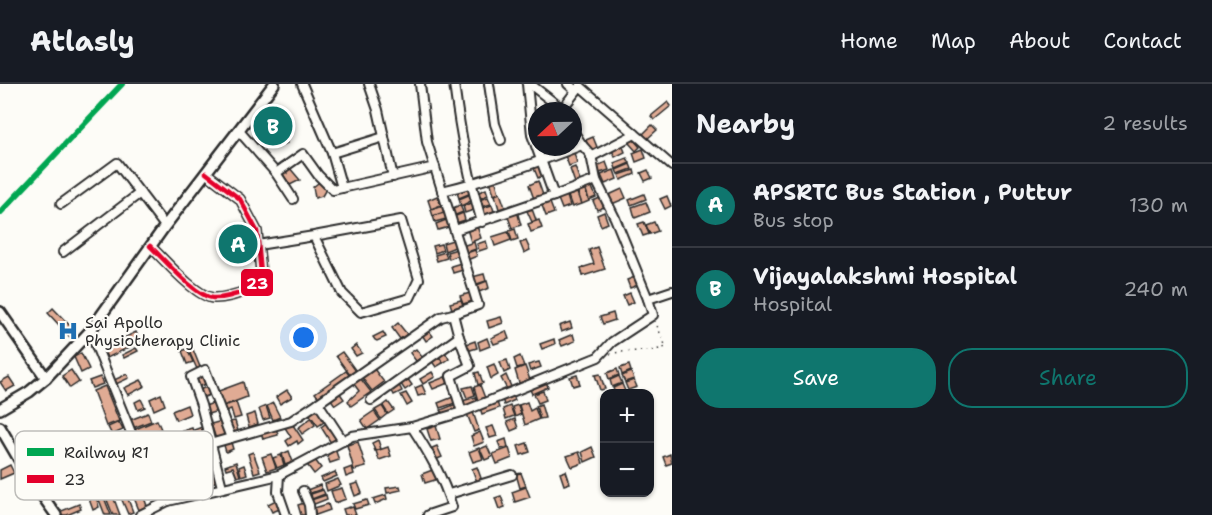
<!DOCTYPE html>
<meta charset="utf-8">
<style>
:root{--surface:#171b24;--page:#20242c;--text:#f1f3f6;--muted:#9ea1a6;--line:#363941;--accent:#0f766e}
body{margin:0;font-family:"Shantell Sans",sans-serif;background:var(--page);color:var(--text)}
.controls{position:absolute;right:18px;bottom:18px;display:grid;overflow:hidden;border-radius:12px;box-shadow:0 2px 4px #0004}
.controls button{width:54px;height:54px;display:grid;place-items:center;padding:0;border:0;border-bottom:2px solid var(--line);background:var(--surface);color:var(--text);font:30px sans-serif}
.compass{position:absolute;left:528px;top:18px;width:54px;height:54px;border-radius:50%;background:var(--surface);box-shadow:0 2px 4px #0004;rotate:248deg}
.you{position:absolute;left:304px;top:254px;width:21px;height:21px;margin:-15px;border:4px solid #fff;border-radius:50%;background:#1a73e8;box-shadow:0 0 0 9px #1a73e833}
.badge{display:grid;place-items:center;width:39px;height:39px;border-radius:50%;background:var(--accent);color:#fff;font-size:20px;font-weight:700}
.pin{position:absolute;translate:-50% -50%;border:3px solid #fff;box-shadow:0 2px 6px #0006}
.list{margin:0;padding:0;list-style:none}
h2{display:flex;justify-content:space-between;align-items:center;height:78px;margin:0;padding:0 24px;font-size:26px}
h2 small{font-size:20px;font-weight:400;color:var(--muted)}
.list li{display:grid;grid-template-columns:39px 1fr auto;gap:18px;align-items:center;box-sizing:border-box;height:84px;padding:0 24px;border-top:2px solid var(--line)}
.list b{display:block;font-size:22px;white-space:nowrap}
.list p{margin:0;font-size:20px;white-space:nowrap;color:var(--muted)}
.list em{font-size:20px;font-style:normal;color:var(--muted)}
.actions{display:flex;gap:12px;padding:18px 24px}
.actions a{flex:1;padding:14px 0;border:2px solid var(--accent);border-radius:24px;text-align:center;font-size:21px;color:var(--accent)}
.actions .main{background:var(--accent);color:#fff}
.map{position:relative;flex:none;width:672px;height:431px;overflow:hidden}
header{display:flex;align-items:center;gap:36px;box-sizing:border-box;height:84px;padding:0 30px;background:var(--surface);border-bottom:2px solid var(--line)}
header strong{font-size:28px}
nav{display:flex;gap:33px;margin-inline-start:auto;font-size:21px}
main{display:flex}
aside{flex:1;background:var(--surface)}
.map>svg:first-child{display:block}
</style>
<header>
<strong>Atlasly</strong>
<nav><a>Home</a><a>Map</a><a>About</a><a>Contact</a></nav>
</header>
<main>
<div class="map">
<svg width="672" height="431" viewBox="0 0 672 431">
<rect width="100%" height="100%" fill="#fdfcf7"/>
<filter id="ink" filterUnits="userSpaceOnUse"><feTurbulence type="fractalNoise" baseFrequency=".0167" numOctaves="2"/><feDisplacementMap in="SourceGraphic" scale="12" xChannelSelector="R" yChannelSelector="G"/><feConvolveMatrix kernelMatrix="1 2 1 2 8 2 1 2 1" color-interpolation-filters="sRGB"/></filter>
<g filter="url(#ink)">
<!-- building -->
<g fill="#e0ab94" stroke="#2b2b2b" stroke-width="1.5">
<polygon points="668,18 671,22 654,36 651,32"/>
<polygon points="274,27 287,59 274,64 261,33"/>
<polygon points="652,41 657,46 647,55 643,50"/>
<polygon points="593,53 597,63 590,67 586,56"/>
<polygon points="633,55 640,63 636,67 629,59"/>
<polygon points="621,58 625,68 615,73 610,62"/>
<polygon points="573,65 577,79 569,82 564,69"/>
<polygon points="643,65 646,74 636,78 633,69"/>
<polygon points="627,74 630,79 616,85 614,79"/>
<polygon points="606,78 609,86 600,89 597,82"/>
<polygon points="538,79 542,92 538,94 533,82"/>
<polygon points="630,80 632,85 618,90 616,86"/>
<polygon points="288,83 289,83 300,96 290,101 282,89 285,87 287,89"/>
<polygon points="575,83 580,97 575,99 570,85"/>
<polygon points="614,86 617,95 605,100 601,91"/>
<polygon points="634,86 635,90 621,96 619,91"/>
<polygon points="648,86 652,94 645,97 641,89"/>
<polygon points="495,94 499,109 494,111 490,96"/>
<polygon points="322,96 325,107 322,112 315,114 313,103"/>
<polygon points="538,97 543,111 534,115 529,101"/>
<polygon points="591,101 596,113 589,116 585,103"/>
<polygon points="469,102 471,109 459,114 456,106"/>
<polygon points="584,103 589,117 582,120 577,106"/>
<polygon points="486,105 488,111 479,115 477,109"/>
<polygon points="622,105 626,114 612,120 609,111"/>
<polygon points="500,109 505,123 499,125 495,111"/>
<polygon points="577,109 581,120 572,123 568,112"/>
<polygon points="471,110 473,116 461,122 459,115"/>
<polygon points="644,110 646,115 631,121 629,116"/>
<polygon points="437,112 441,121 431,125 428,116"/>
<polygon points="567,112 570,122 562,125 558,115"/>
<polygon points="667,112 671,122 665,125 660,115"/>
<polygon points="488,113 491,120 481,123 479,116"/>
<polygon points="600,114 604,123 597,126 593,117"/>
<polygon points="549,116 554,129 546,132 541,119"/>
<polygon points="474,118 476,125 465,129 463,122"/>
<polygon points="646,118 650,128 635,134 632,123"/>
<polygon points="460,121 463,128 451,133 448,126"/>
<polygon points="492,121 494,127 484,131 482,124"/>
<polygon points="442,122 444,128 433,132 431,126"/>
<polygon points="532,125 536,136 532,138 527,127"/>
<polygon points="517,127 521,141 512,144 507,130"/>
<polygon points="604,128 608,139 601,142 597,131"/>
<polygon points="444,129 446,135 435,138 433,132"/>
<polygon points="463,129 465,136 453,140 451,134"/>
<polygon points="446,136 449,143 438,146 436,140"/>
<polygon points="539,136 542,144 531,148 528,140"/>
<polygon points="644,138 649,150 643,152 638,140"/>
<polygon points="654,138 658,147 650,150 646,141"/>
<polygon points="477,142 481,154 471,158 467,145"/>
<polygon points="515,145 518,155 512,157 509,147"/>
<polygon points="508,148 511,156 495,162 492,153"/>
<polygon points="453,156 455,163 445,167 443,159"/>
<polygon points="486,157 488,164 479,167 477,160"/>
<polygon points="526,157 530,166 524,169 520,159"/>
<polygon points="474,158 476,165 464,169 462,162"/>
<polygon points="441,160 443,166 435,169 433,162"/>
<polygon points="597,163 605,185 583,192 581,184 594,180 589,166"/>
<polygon points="457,165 459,171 449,175 447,168"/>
<polygon points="475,166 477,172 467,176 464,170"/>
<polygon points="445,168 447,174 437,177 435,171"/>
<polygon points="461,179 463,186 453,189 451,182"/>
<polygon points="484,190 486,197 474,201 472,193"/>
<polygon points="635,193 638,201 630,204 627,196"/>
<polygon points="487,197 489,204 479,208 477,201"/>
<polygon points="470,209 473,217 463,220 460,212"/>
<polygon points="630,209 634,218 627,221 623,212"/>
<polygon points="461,216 463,221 452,225 450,219"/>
<polygon points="53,224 76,248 70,253 48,229"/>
<polygon points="613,229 615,236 603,240 600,233"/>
<polygon points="501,233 503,239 489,244 487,237"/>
<polygon points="570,238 572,244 561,248 559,242"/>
<polygon points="398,239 407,250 400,255 392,244"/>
<polygon points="426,243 433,252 426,257 421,249"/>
<polygon points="506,247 509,255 494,260 491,254"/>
<polygon points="136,248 140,258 107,274 103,264"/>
<polygon points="383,248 386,253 377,257 375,256 373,253"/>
<polygon points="573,250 575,257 562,262 559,256"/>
<polygon points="487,254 490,262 480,266 478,258"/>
<polygon points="554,255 555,260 542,265 540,260"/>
<polygon points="475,257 477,264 467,267 464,261"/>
<polygon points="356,261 362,269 356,272 351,265"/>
<polygon points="192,263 200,283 197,285 188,265"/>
<polygon points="136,264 138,267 124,274 122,271"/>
<polygon points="187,265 193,278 187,280 182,267"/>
<polygon points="416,265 422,273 416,277 410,269"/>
<polygon points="444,266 449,275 443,279 437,270"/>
<polygon points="342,268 356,287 350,291 336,272"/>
<polygon points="81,269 89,285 81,289 74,273"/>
<polygon points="438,271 443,279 436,283 431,276"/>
<polygon points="520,272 524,282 517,284 514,275"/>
<polygon points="507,276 510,286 504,289 500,278"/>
<polygon points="539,278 541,283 530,287 528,281"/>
<polygon points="494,280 498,291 491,295 487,283"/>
<polygon points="371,281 384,298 372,307 359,290"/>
<polygon points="629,281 631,287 622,291 620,284"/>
<polygon points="525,282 530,296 519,299 515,286"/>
<polygon points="617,285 619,291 609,295 607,289"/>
<polygon points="71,286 79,298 70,304 62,292"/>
<polygon points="346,287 350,292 319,314 315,309"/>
<polygon points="432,288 435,293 423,300 420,295"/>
<polygon points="479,288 483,299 478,301 475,289"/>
<polygon points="631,288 634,295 625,298 622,292"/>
<polygon points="205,289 209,299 200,302 196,293"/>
<polygon points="127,290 129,294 116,300 114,296"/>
<polygon points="357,290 371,308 351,322 348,317 359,307 351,296"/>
<polygon points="600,290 605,305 600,306 595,291"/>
<polygon points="405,291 412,301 405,306 398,296"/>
<polygon points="506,291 512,305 508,307 501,294"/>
<polygon points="577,291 580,300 573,302 570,293"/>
<polygon points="619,292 622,299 612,303 610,296"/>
<polygon points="9,293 15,302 6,307 0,298"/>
<polygon points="100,293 103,300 92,304 89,297"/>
<polygon points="445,293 448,299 433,305 430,299"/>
<polygon points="141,296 145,302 128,311 124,304"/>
<polygon points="634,296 637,303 628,306 625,299"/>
<polygon points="546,297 548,303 532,310 529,303"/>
<polygon points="243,298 247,313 221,323 216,308"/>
<polygon points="398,299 402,307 394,311 390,303"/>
<polygon points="622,300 625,307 615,310 613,304"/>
<polygon points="422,301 426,310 418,312 415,304"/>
<polygon points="480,301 485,314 478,317 474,303"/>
<polygon points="105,302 119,337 106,342 93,307"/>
<polygon points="209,302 212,310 202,314 199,306"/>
<polygon points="472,302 475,311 467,314 463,304"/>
<polygon points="287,306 292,313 280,320 276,313"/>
<polygon points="543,307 546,316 538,319 534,310"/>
<polygon points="339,308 344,315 335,321 330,314"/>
<polygon points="406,309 412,319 407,322 401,311"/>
<polygon points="161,310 165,321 154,326 150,315"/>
<polygon points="513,311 515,316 504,321 502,315"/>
<polygon points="453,313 455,319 440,324 438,319"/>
<polygon points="476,313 477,318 462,324 459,318"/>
<polygon points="141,315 145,323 138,326 135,318"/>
<polygon points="216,318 218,327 208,330 205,322"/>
<polygon points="236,318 241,333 234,335 231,325 225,327 223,322"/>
<polygon points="388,318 394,326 388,330 383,322"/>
<polygon points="497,318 499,324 482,330 480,324"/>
<polygon points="527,318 530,327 535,324 539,335 525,341 519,321"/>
<polygon points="273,319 280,333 273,336 267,322"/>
<polygon points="456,320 458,326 444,331 441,326"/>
<polygon points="541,320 545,334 540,335 536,322"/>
<polygon points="187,321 190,330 176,336 172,327"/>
<polygon points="316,321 327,336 318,342 307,327"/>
<polygon points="518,321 521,330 515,333 512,323"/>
<polygon points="266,322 270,334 263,336 259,325"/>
<polygon points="382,322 387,330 381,335 375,326"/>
<polygon points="510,322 514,332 506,335 503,325"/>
<polygon points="374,327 380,336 367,345 361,336"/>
<polygon points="473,328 479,346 474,348 467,330"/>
<polygon points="148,329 151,337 133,344 130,336"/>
<polygon points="255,329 258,340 249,343 246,332"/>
<polygon points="311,334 315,341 302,350 298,344"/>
<polygon points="515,335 518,344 511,347 507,338"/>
<polygon points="157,336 161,345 136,355 133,346"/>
<polygon points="222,337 226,351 216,355 211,340"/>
<polygon points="235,337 238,347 233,348 229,338"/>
<polygon points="119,338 123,346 112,351 108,343"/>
<polygon points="291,338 303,356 298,360 297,357 289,362 286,357 291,353 284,342"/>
<polygon points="328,338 339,353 331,359 321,343"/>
<polygon points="275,340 278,351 263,355 260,344"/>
<polygon points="436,342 440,355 431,357 427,345"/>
<polygon points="493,342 497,352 490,354 486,344"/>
<polygon points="202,343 214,386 206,388 194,346"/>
<polygon points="192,344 195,353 176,359 173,350"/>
<polygon points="480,348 484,358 474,362 471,352"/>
<polygon points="230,355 233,365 226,368 223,358"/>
<polygon points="506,355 508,363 501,365 498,358"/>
<polygon points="378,356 381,365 375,367 372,359"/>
<polygon points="358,358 366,383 354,386 347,361"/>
<polygon points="527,359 530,368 521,371 518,362"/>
<polygon points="437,362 442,373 435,376 430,365"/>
<polygon points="487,362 492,373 485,376 480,365"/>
<polygon points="388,363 391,372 379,376 376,367"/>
<polygon points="592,363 596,373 585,378 582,368"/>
<polygon points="479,364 483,375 473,378 469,368"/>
<polygon points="509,364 512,374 497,380 493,370"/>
<polygon points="335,365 339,376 330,379 326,368"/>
<polygon points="289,367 293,378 285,381 282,370"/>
<polygon points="253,368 260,387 254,389 248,370"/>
<polygon points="579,368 583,379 572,383 567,372"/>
<polygon points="271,370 276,384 267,387 262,373"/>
<polygon points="670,370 672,379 666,381 663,373"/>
<polygon points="281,371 284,381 277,384 273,374"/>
<polygon points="312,372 321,384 314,390 305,378"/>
<polygon points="236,378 240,392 237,393 233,383 226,385 225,382"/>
<polygon points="10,381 14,389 0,395 0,386"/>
<polygon points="244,381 247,390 241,392 239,383"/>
<polygon points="352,383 354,390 346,393 344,386"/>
<polygon points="477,383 481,394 477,398 472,385"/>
<polygon points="435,385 438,395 425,399 422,390"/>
<polygon points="566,387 570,399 564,401 560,389"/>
<polygon points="335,388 337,392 323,398 321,394"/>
<polygon points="215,389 218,397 205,401 203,392"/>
<polygon points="521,389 526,402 520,404 516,390"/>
<polygon points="338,395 341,401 327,407 325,400"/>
<polygon points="358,399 362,409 355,412 351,401"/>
<polygon points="320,401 322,405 308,410 307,406"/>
<polygon points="400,402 401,406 387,409 386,404"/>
<polygon points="526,403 530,413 515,418 512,408"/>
<polygon points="110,404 120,431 113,431 103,406"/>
<polygon points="342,404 346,415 335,419 331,407"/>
<polygon points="141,405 147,422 139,426 132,409"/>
<polygon points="101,406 111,431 105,431 96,408"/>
<polygon points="323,406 325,410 312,415 311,410"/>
<polygon points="125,407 133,428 128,430 119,409"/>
<polygon points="326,411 327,415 312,421 311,416"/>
<polygon points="386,411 387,415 375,420 373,415"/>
<polygon points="501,412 505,423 499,425 495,414"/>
<polygon points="96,413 99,423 93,426 89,415"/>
<polygon points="276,416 280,425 272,428 268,420"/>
<polygon points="367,416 369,421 355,425 353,420"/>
<polygon points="304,419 308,431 301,431 298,421"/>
<polygon points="79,420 81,425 67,431 61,431 59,428"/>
<polygon points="328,420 330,426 316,431 314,424"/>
<polygon points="350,423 350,424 353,423 356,431 345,431 343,425"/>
</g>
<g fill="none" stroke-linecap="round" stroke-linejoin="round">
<!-- minor casing -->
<g stroke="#2b2b2b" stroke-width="12">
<g id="minor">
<polyline points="302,0 332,69 342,104"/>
<polyline points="369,0 378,26 393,93"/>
<polyline points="420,0 427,58 478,221 453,230 459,253 470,282 451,292 462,328"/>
<path d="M454 0C460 47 468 92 482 138"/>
<polyline points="489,0 495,40 501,56"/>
<polyline points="527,0 532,51 554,112"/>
<polyline points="530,0 562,25 580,2 672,82"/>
<polyline points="568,0 576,7"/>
<polyline points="239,47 276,89 293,115"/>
<polyline points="582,61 591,71 596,96 615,134 648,215"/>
<polyline points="332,69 384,53"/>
<polyline points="591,73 635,50"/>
<polyline points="276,89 303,70 318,91 333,106 435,83"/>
<path d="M442 107C490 96 536 79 582 61L573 47"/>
<polyline points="61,120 117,79 165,142"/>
<polyline points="455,146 554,112 596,96"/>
<polyline points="258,161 314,152 342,209 361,228 410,214 419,195 401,136 314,152"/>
<path d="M150 162C164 175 195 212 213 214 227 215 242 208 255 204L261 189 257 147 240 115 206 89"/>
<polyline points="63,168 140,109"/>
<polyline points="90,247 136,361 153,358 168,417"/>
<polyline points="371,316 459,253"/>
<polyline points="318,319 441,233 453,230"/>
<path d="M412 343C429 369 443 393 452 423L428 431"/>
<polyline points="210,360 291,337 318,319 343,357"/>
<polyline points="222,403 201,321 191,293 205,286 231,354"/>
<polyline points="303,407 309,421 310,431"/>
<polyline points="449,410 512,391"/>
<polyline points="140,431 168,417 279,391"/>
<polyline points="286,431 278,408 279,391 352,352 412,343 462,328 598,273 612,258 653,231 648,215 672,207"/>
</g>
</g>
<!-- major casing -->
<g stroke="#2b2b2b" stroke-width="14">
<g id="major">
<polyline points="0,228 46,294"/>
<polyline points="0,325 29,308 46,294 90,247 165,142 274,0"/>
<polyline points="0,343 31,396 56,431"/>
</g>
</g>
<!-- path -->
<path stroke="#2b2b2b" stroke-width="1.5" stroke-dasharray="1.5 4.5" stroke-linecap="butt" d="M610 270C630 265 646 270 666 263L655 237"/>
<!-- minor -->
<use href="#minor" stroke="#fdfcf7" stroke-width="8"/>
<!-- major -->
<use href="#major" stroke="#fdfcf7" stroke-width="9"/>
<!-- bus-1 casing -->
<g stroke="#fdfcf7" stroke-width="9">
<path id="bus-1" d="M150 162C164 175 195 212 213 214 227 215 242 208 255 204L261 189 257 147 240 115 206 89"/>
</g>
<!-- bus-1 -->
<use href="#bus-1" stroke="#e4002b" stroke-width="4.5"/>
<!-- rail-1 casing -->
<g stroke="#fdfcf7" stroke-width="10">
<polyline id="rail-1" points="0,129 122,0"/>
</g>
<!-- rail-1 -->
<use href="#rail-1" stroke="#00a651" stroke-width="6"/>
</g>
</g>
<!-- icons -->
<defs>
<g id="hospital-bare" transform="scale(1.62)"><path d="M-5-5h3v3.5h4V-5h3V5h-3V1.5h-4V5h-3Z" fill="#1f6fb2" stroke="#fdfcf7" stroke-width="2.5" paint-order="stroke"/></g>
</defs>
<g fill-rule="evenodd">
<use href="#hospital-bare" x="68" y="247"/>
</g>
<g text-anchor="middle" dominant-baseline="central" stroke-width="4.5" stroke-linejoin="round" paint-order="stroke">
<!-- poi labels -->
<g font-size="16" fill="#2b2b2b" stroke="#fdfcf7" text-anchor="start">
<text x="85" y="238">Sai Apollo<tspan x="85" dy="18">Physiotherapy Clinic</tspan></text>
</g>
</g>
<!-- legend -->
<rect x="15" y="347" width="198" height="69" rx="9" fill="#fdfcf7" stroke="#bebdba" stroke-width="1.5"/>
<rect x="27" y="364" width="27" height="8" fill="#00a651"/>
<rect x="27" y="391" width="27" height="8" fill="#e4002b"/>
<g font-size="16" fill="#2b2b2b">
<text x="64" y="374">Railway R1</text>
<text x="64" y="401">23</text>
</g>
<rect stroke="#fdfcf7" stroke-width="2" x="240" y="184" width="34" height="29" rx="6" fill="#e4002b"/>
<g font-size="16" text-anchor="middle" font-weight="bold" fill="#fff">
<text x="257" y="205">23</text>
</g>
</svg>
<div class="controls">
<button>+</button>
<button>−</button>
</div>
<svg class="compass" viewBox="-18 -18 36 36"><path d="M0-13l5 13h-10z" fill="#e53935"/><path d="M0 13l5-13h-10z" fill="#9ea1a6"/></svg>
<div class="you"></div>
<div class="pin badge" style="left:238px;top:160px">A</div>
<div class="pin badge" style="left:273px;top:42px">B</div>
</div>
<aside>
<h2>Nearby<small>2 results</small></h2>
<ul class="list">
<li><span class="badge">A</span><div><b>APSRTC Bus Station , Puttur</b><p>Bus stop</p></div><em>130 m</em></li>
<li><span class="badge">B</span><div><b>Vijayalakshmi Hospital</b><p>Hospital</p></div><em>240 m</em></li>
</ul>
<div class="actions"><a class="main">Save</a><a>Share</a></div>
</aside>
</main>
